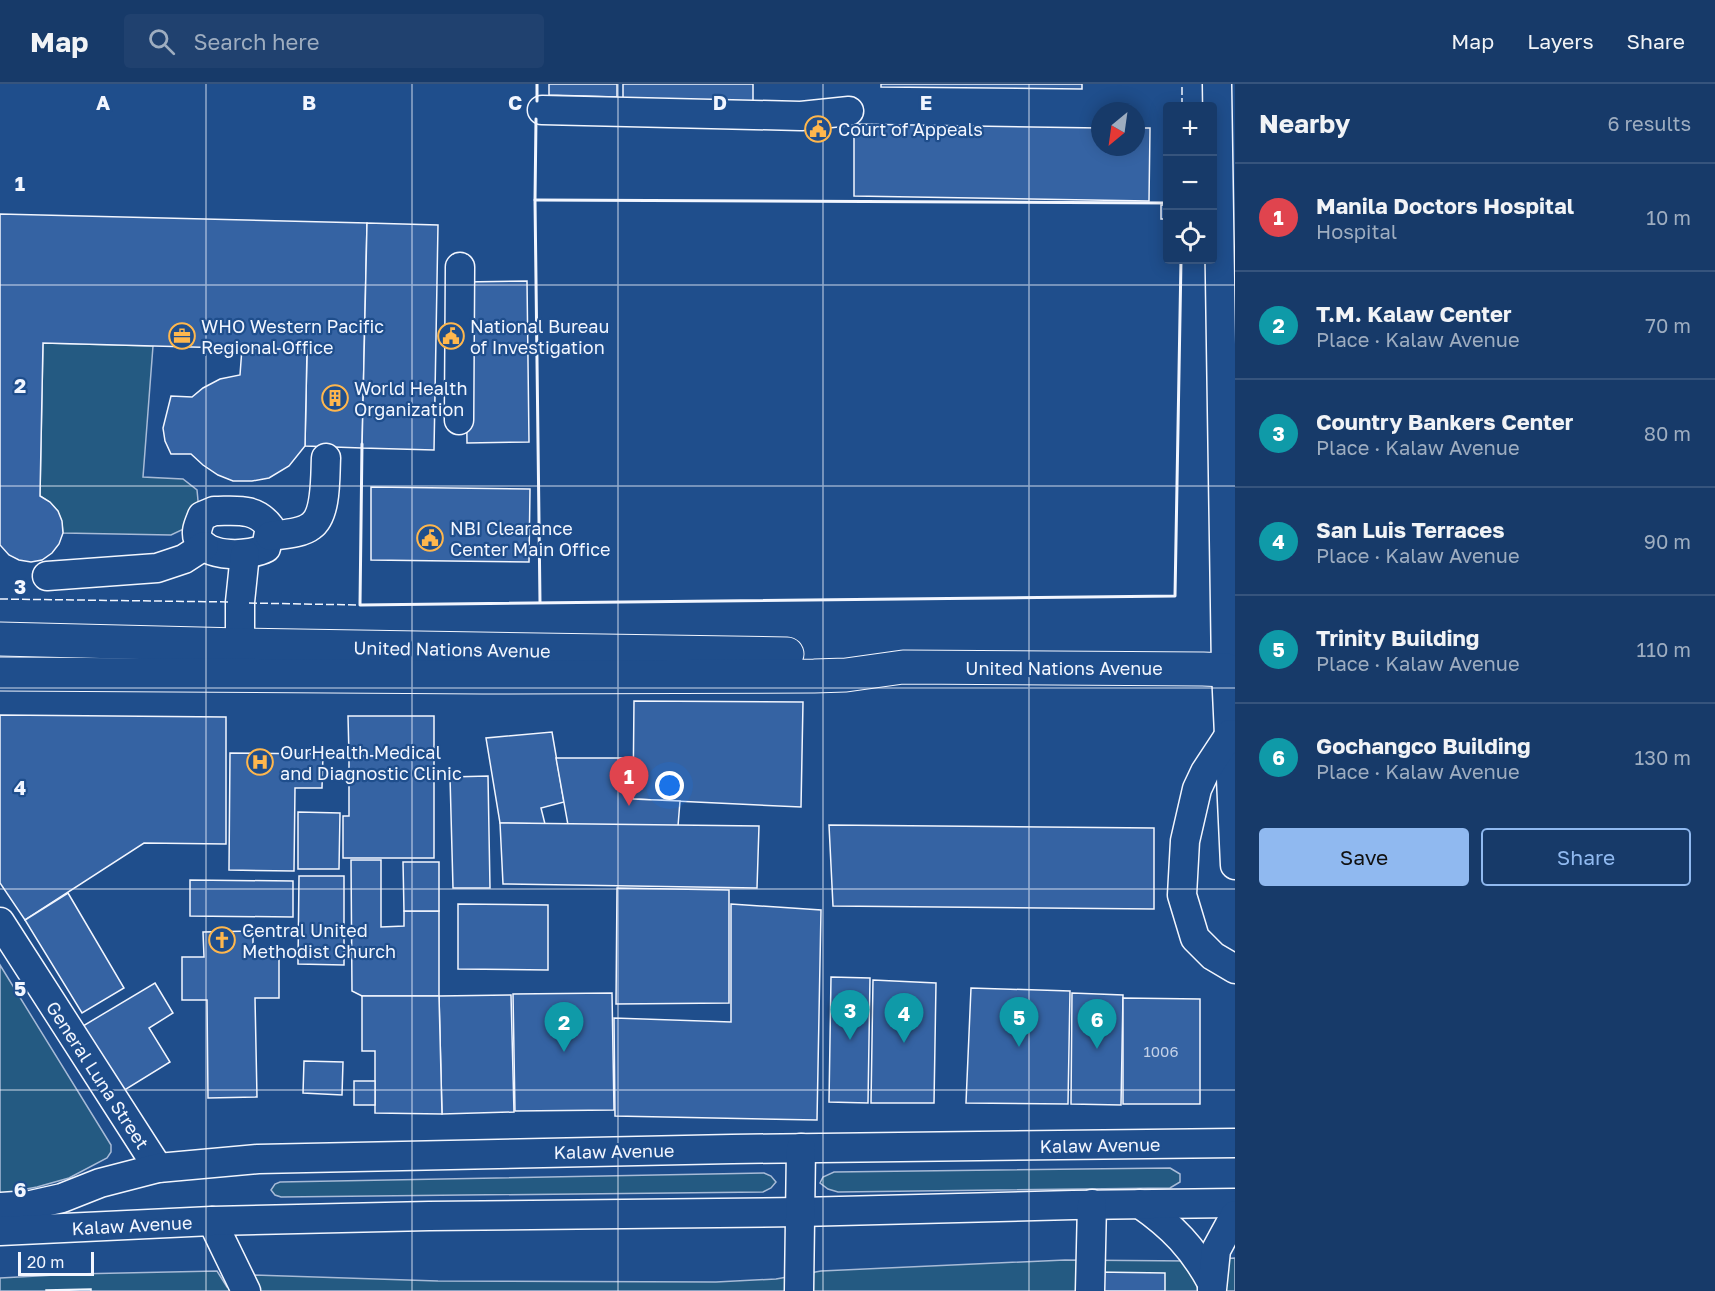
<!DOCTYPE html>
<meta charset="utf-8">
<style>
:root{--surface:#173a69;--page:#20416f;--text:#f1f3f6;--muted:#9eadc0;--line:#36547d;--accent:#90b9f0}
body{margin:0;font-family:"Golos Text",sans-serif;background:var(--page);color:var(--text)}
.controls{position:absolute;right:18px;top:18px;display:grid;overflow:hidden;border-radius:6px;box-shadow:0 3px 15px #0003}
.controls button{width:54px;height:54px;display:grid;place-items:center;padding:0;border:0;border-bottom:2px solid var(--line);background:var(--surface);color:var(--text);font:30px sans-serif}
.compass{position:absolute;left:1091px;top:18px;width:54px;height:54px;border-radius:50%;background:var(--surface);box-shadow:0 3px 15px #0003;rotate:209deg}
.scale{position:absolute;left:18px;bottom:15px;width:76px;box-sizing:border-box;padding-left:6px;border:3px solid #f2f6ff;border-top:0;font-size:16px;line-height:21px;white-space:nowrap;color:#f2f6ff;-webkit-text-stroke:4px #1f4e8c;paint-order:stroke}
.you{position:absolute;left:670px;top:702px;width:21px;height:21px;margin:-15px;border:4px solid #fff;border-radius:50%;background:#1a73e8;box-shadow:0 0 0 9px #1a73e833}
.badge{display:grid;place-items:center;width:39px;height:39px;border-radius:50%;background:var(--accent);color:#fff;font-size:20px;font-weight:700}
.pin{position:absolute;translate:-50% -50px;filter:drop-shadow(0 2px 3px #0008)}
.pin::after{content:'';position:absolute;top:32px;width:21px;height:18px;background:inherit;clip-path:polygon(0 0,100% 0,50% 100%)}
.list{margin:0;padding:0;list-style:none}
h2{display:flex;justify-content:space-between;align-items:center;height:78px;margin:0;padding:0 24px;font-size:26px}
h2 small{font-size:20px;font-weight:400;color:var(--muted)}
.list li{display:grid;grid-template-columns:39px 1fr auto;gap:18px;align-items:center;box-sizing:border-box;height:108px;padding:0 24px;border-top:2px solid var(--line)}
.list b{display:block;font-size:22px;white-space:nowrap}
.list p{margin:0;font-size:20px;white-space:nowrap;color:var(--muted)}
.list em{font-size:20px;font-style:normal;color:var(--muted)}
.actions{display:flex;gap:12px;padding:18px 24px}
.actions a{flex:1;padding:14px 0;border:2px solid var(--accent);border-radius:6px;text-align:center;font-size:21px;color:var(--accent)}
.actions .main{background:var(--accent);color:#111}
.icon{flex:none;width:33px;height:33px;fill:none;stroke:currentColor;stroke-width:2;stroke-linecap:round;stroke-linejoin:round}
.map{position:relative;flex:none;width:1235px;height:1207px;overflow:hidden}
header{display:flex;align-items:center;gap:36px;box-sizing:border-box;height:84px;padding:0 30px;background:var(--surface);border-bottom:2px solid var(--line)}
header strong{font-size:28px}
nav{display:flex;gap:33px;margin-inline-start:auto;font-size:21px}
.search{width:420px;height:54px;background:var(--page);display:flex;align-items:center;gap:15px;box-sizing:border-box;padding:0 21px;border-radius:6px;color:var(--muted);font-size:22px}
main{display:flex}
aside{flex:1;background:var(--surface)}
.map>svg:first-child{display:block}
</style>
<header>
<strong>Map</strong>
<div class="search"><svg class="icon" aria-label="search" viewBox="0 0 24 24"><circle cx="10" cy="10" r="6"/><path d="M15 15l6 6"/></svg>Search here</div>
<nav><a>Map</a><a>Layers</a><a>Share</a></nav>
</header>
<main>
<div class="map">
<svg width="1235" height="1207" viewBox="0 0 1235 1207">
<rect width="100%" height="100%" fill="#1f4e8c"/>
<!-- green -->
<g fill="#245a82" stroke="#a8bbd7" stroke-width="1.5">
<path d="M43 259 153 262 143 393 183 395 197 406 199 427 188 443 171 451 63 449C62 431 56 421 40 412Z"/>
<polygon points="0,881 111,1061 111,1068 107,1074 69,1094 37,1103 0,1110"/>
<polygon points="1170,1084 1180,1090 1180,1098 1170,1104 838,1108 828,1105 820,1099 823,1093 834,1088"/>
<polygon points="764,1089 771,1092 776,1098 771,1104 763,1108 281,1113 275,1111 271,1106 275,1100 280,1098"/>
<polygon points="1235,1174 1235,1207 0,1207 0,1194 74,1190 217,1187 227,1203 254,1200 254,1191 438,1197 716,1198 776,1195 821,1187 1065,1176 1192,1177"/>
</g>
<!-- building -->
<g fill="#3563a3" stroke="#f2f6ff" stroke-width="1.5">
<polygon points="549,0 617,0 617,13 549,11"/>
<polygon points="623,0 753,0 753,17 623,14"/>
<polygon points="881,0 1082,0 1082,5 881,3"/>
<polygon points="854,40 1100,44 1100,63 1136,63 1136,44 1150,44 1149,117 854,112"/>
<rect x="1161" y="121" width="7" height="14"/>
<polygon points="0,130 367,139 362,364 305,362 307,266 43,259 40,412 50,418 58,427 62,437 63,449 59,460 52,469 42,476 31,478 19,476 9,471 0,461"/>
<polygon points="367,139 438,141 434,366 362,364"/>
<polygon points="527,197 529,358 467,359 465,198"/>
<polygon points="242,264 307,266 305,362 289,382 269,394 252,397 233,397 218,391 203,381 191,370 171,370 165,357 163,344 171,312 192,313 203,304 220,295 240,291"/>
<polygon points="371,403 530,405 529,478 371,476"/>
<polygon points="634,617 803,618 801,723 633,715"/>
<polygon points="0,631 226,633 226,760 144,759 25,836 0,799"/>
<polygon points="348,632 434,632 434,672 349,672"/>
<polygon points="552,648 564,718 541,724 545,740 500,739 486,654"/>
<polygon points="230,669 323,670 322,704 295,704 294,787 229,786"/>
<polygon points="349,672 434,672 434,774 343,774 343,732 349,732"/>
<polygon points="556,674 634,674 633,715 680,717 678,742 568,741"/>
<polygon points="488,692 490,804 453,804 450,693"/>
<polygon points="298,728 340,729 339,785 298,785"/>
<polygon points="500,739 759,742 757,804 503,800"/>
<polygon points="829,741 1154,744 1154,825 833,822"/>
<polygon points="351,776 381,776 381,843 404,842 404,827 439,827 439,912 362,912 352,907"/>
<polygon points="403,778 439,778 439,827 404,827"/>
<polygon points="299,792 344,792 344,881 298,880"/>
<polygon points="190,796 293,797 293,833 190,832"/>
<polygon points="617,804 729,806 729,919 616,920"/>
<polygon points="68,809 124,904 82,929 25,836"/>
<polygon points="458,820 548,821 548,886 458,885"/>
<polygon points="731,820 821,826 817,1036 615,1032 614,934 731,938"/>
<polygon points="253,847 253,871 279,871 279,914 255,914 257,1013 208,1014 207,916 182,916 182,873 204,873 203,848"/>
<polygon points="831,893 870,894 868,1019 829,1018"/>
<polygon points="873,896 936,899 934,1019 871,1019"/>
<polygon points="155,899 173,929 149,944 170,978 123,1007 83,942"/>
<polygon points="971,904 1070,907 1068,1020 966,1019"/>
<polygon points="612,909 614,1026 515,1027 513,910"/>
<polygon points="1072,909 1123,911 1121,1021 1071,1020"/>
<polygon points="511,911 514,1028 442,1030 439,912"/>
<polygon points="362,912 439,912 442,1030 375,1029 375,967 362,967"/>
<polygon points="1123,914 1200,915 1200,1020 1123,1020"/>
<polygon points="304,977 343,978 342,1011 303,1009"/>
<rect x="354" y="997" width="21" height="24"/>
<polygon points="1096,1188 1165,1189 1165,1207 1096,1207"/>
<polygon points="91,1205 91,1207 46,1207 46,1206"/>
</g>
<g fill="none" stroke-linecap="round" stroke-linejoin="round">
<!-- minor casing -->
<g stroke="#f2f6ff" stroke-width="31">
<g id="minor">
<polyline points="1217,0 1226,586 1235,781"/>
<polyline points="542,26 801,32 849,27"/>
<polyline points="459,336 460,183"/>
<path d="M214 427C237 427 255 423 270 443L266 464C251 472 208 475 198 455 195 447 199 440 202 432Z"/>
<path d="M270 452C282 450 301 450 311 442 327 431 325 392 326 374"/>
<polyline points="47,492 157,484 184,475 204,462"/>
<polyline points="240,583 240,518 245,470"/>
<polyline points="1230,650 1205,688 1197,705 1185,757 1182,811 1195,854 1213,872 1235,885"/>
<polyline points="0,838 158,1084"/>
<path d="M1140 1120C1173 1143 1193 1164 1212 1199"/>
<polyline points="0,1123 31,1121 62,1114 100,1099 158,1084 258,1075 732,1065 1235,1059"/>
<polyline points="212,1137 246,1207"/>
<polyline points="0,1147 212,1137 429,1132 800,1128 1073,1121 1235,1119"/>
<polyline points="1212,1205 1216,1166 1235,1131"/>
<polyline points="799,1207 801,1064"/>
<polyline points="1090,1207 1092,1120"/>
</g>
</g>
<!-- major casing -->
<g stroke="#f2f6ff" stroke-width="35">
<g id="major">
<polyline points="0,555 240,561 787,570"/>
<polyline points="0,590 483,593 814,592 846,591 903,583 1203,585 1226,586 1235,591"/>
</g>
</g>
<!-- minor -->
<use href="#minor" stroke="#1f4e8c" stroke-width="28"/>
<!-- major -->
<use href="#major" stroke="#1f4e8c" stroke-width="33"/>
<!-- fence -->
<g stroke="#f2f6ff" stroke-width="1.5" stroke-dasharray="8 3" stroke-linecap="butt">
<polyline points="1182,22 1182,0"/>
<polyline points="0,515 231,518"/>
<polyline points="249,519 360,521"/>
</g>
<!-- wall -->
<g stroke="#f2f6ff" stroke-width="3">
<polyline points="537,17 537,0"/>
<polyline points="536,35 535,116 540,518"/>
<polyline points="535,116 1168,119"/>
<polyline points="362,360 360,521 1175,512 1181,176"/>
</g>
</g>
<!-- grid -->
<path fill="none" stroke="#f2f6ff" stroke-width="1.5" stroke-opacity="0.55" d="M206 0V1207M412 0V1207M618 0V1207M823 0V1207M1029 0V1207M0 201H1235M0 402H1235M0 604H1235M0 805H1235M0 1006H1235"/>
<!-- icons -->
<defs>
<g id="civic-ring" transform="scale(1.35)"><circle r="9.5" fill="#1f4e8c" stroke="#ffb74d" stroke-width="1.5"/><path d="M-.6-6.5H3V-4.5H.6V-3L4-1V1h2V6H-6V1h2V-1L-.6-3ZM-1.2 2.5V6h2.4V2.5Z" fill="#ffb74d"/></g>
<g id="office-ring" transform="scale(1.35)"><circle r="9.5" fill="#1f4e8c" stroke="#ffb74d" stroke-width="1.5"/><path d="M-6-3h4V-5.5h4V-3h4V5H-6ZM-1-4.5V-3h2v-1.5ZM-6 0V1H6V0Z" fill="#ffb74d"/></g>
<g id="building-ring" transform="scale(1.35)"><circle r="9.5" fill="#1f4e8c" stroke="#ffb74d" stroke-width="1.5"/><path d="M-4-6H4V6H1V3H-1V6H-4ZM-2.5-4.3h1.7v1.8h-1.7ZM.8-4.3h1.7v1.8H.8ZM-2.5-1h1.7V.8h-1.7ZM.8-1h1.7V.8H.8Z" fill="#ffb74d"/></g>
<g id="hospital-ring" transform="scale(1.35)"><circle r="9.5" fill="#1f4e8c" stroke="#ffb74d" stroke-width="1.5"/><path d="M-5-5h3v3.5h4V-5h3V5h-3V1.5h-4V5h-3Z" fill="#ffb74d"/></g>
<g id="church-ring" transform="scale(1.35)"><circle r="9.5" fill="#1f4e8c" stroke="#ffb74d" stroke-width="1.5"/><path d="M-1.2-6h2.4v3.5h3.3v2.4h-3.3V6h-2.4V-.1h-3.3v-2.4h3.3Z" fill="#ffb74d"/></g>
</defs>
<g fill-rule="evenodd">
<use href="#civic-ring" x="818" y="45"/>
<use href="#office-ring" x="182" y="252"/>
<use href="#civic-ring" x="451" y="252"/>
<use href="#building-ring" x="335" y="314"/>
<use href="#civic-ring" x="430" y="454"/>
<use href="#hospital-ring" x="260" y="678"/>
<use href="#church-ring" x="222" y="856"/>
</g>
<g text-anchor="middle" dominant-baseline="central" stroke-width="4.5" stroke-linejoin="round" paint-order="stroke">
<!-- number labels -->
<g font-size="15" fill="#c3d1e8">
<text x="1161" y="967">1006</text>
</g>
<!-- poi labels -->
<g font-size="18" fill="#f2f6ff" stroke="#1f4e8c" text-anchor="start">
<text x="838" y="45">Court of Appeals</text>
<text x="201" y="242">WHO Western Pacific<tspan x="201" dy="21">Regional Office</tspan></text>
<text x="470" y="242">National Bureau<tspan x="470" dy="21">of Investigation</tspan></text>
<text x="354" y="304">World Health<tspan x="354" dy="21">Organization</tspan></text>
<text x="450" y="444">NBI Clearance<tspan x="450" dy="21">Center Main Office</tspan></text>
<text x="280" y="668">OurHealth Medical<tspan x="280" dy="21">and Diagnostic Clinic</tspan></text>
<text x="242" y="846">Central United<tspan x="242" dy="21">Methodist Church</tspan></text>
</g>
<!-- street labels -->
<g font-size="18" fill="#f2f6ff" stroke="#1f4e8c">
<text transform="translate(452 565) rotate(1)">United Nations Avenue</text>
<text x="1064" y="584">United Nations Avenue</text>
<text transform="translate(98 991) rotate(57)">General Luna Street</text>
<text transform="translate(1100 1061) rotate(-1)">Kalaw Avenue</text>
<text transform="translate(614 1067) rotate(-1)">Kalaw Avenue</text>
<text transform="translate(132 1141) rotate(-3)">Kalaw Avenue</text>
</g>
</g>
<g font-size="20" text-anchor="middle" font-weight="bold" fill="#f2f6ff" stroke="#1f4e8c" stroke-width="4.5" stroke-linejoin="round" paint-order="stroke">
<text x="103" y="26">A</text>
<text x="309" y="26">B</text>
<text x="515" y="26">C</text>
<text x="720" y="26">D</text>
<text x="926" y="26">E</text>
<text x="20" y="107">1</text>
<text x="20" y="309">2</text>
<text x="20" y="510">3</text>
<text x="20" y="711">4</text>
<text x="20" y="912">5</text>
<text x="20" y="1113">6</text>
</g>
</svg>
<div class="controls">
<button>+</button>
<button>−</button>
<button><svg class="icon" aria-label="locate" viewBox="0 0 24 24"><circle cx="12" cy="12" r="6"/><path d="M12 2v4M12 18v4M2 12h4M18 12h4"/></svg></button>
</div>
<svg class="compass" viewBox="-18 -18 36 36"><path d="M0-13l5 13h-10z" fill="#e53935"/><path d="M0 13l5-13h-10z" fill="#9eadc0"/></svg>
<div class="scale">20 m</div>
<div class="you"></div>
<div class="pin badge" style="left:629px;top:722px;background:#e0444e">1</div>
<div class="pin badge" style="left:564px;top:968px;background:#0f9aa8">2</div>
<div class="pin badge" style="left:850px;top:956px;background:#0f9aa8">3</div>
<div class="pin badge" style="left:904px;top:959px;background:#0f9aa8">4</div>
<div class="pin badge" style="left:1019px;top:963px;background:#0f9aa8">5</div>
<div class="pin badge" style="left:1097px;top:965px;background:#0f9aa8">6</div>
</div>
<aside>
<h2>Nearby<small>6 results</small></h2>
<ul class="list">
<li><span class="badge" style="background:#e0444e">1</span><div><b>Manila Doctors Hospital</b><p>Hospital</p></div><em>10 m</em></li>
<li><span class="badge" style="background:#0f9aa8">2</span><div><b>T.M. Kalaw Center</b><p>Place · Kalaw Avenue</p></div><em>70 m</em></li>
<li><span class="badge" style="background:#0f9aa8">3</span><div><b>Country Bankers Center</b><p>Place · Kalaw Avenue</p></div><em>80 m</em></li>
<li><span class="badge" style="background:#0f9aa8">4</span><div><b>San Luis Terraces</b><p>Place · Kalaw Avenue</p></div><em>90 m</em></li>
<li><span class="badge" style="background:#0f9aa8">5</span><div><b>Trinity Building</b><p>Place · Kalaw Avenue</p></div><em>110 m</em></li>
<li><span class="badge" style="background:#0f9aa8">6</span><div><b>Gochangco Building</b><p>Place · Kalaw Avenue</p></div><em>130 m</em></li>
</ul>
<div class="actions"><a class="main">Save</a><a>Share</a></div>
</aside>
</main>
